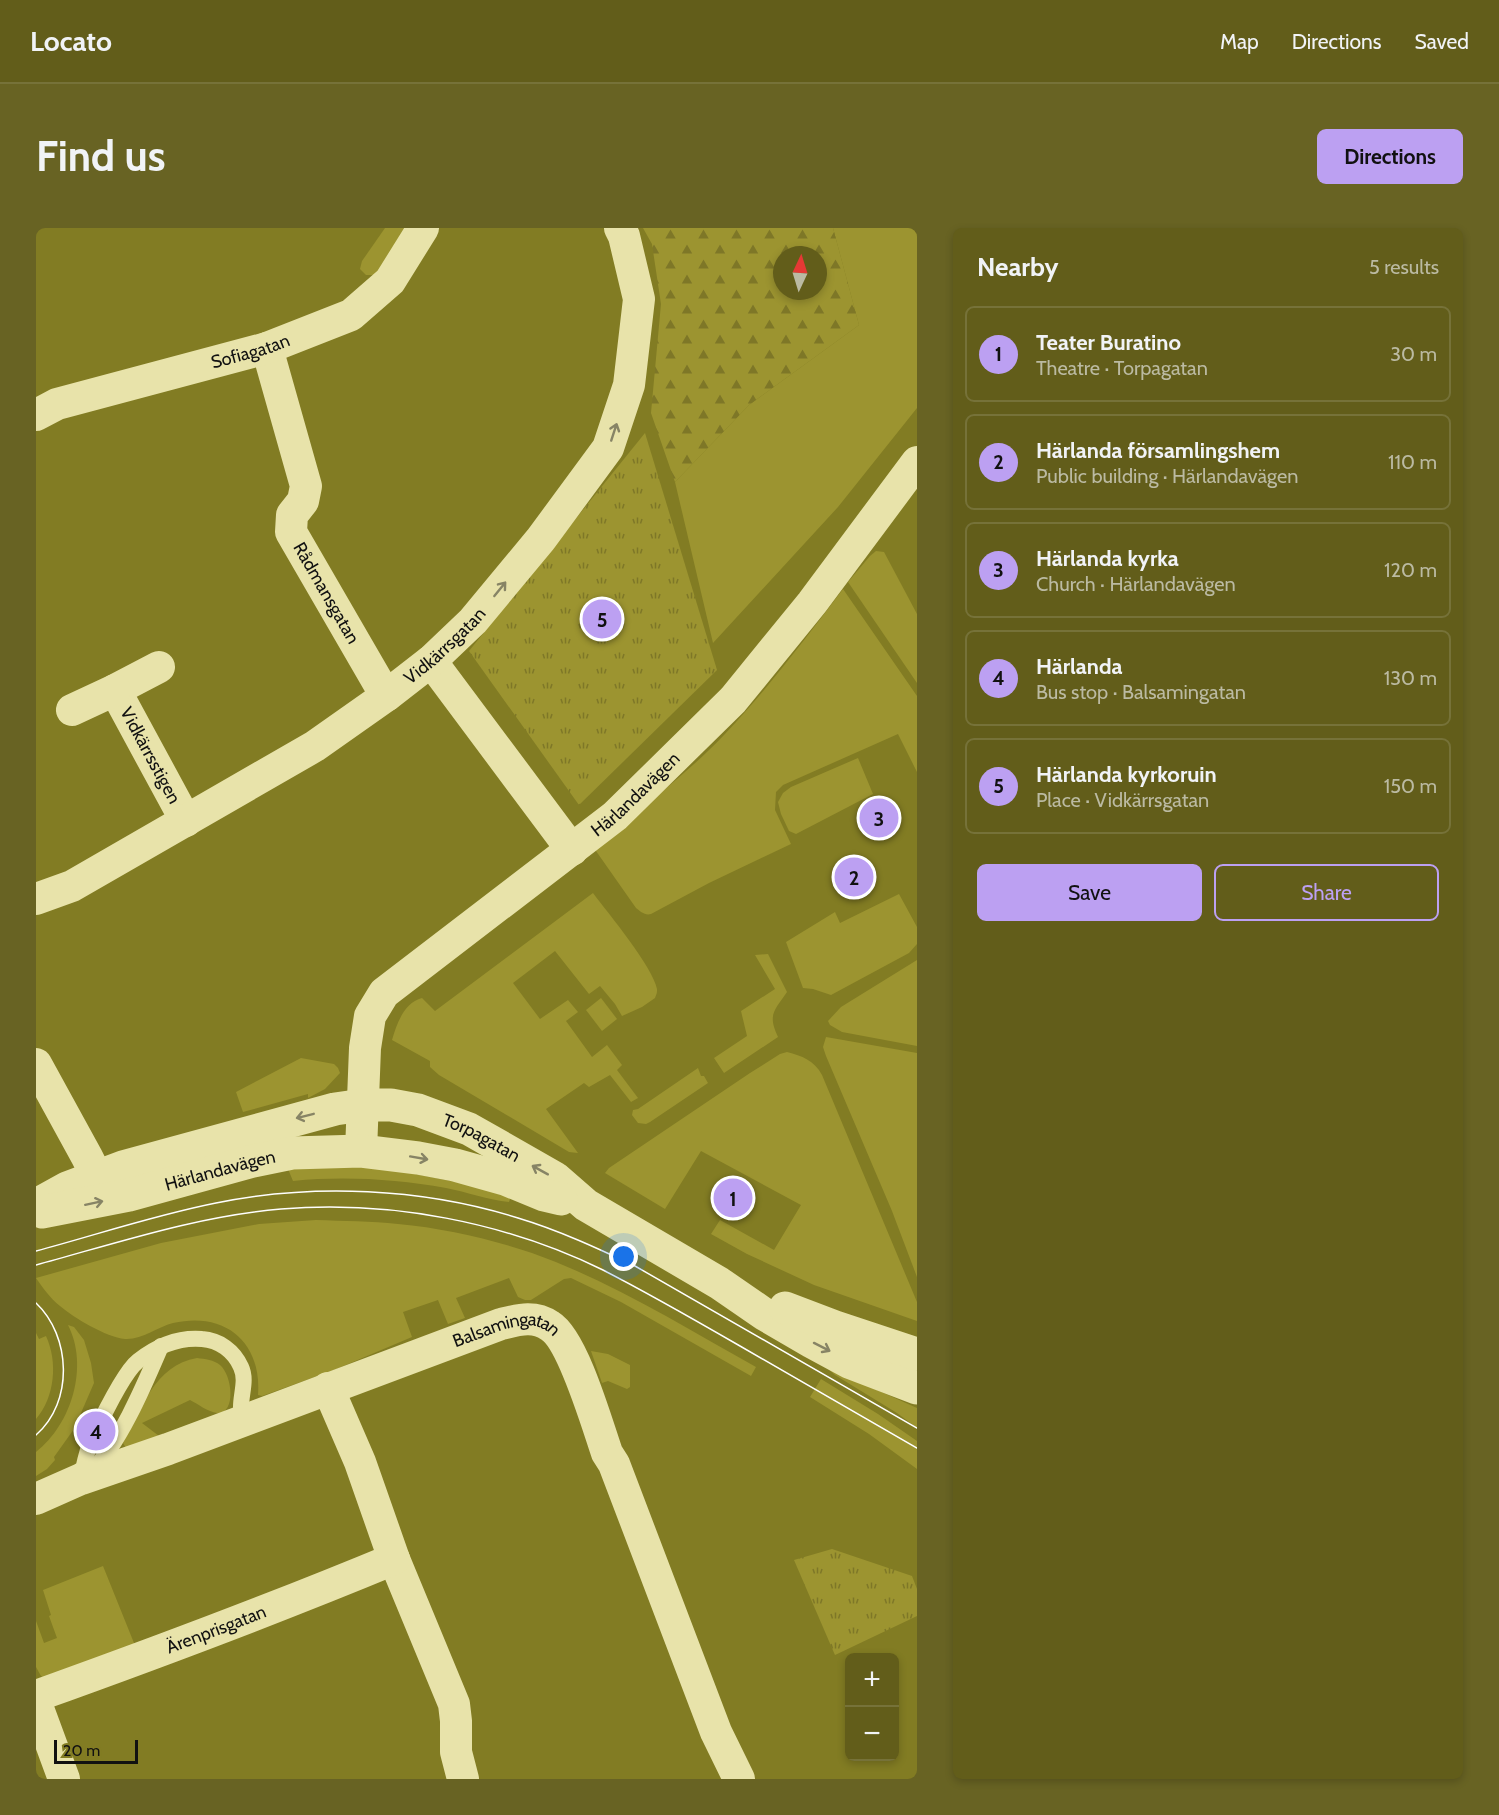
<!DOCTYPE html>
<meta charset="utf-8">
<style>
:root{--surface:#625d1a;--page:#686323;--text:#f1f3f6;--muted:#bbbaa2;--line:#767239;--accent:#bca0f2}
body{margin:0;font-family:Cabin,sans-serif;background:var(--page);color:var(--text)}
.controls{position:absolute;right:18px;bottom:18px;display:grid;overflow:hidden;border-radius:9px;box-shadow:0 3px 9px #0003}
.controls button{width:54px;height:54px;display:grid;place-items:center;padding:0;border:0;border-bottom:2px solid var(--line);background:var(--surface);color:var(--text);font:30px sans-serif}
.compass{position:absolute;left:737px;top:18px;width:54px;height:54px;border-radius:50%;background:var(--surface);box-shadow:0 3px 9px #0003;rotate:4deg}
.scale{position:absolute;left:18px;bottom:15px;width:84px;box-sizing:border-box;padding-left:6px;border:3px solid #111;border-top:0;font-size:16px;line-height:21px;white-space:nowrap;color:#111;-webkit-text-stroke:4px #827c23;paint-order:stroke}
.you{position:absolute;left:588px;top:1029px;width:21px;height:21px;margin:-15px;border:4px solid #fff;border-radius:50%;background:#1a73e8;box-shadow:0 0 0 9px #1a73e833}
.badge{display:grid;place-items:center;width:39px;height:39px;border-radius:50%;background:var(--accent);color:#111;font-size:20px;font-weight:700}
.pin{position:absolute;translate:-50% -50%;border:3px solid #fff;box-shadow:0 2px 6px #0006}
.list{margin:0;padding:0;list-style:none}
h2{display:flex;justify-content:space-between;align-items:center;height:78px;margin:0;padding:0 24px;font-size:26px}
h2 small{font-size:20px;font-weight:400;color:var(--muted)}
.list li{display:grid;grid-template-columns:39px 1fr auto;gap:18px;align-items:center;box-sizing:border-box;height:96px;margin:0 12px 12px;padding:0 12px;border:2px solid var(--line);border-radius:9px}
.list b{display:block;font-size:22px;white-space:nowrap}
.list p{margin:0;font-size:20px;white-space:nowrap;color:var(--muted)}
.list em{font-size:20px;font-style:normal;color:var(--muted)}
.actions{display:flex;gap:12px;padding:18px 24px}
.actions a{flex:1;padding:14px 0;border:2px solid var(--accent);border-radius:9px;text-align:center;font-size:21px;color:var(--accent)}
.actions .main{background:var(--accent);color:#111}
.map{position:relative;flex:none;width:881px;height:1551px;overflow:hidden;border-radius:9px}
header{display:flex;align-items:center;gap:36px;box-sizing:border-box;height:84px;padding:0 30px;background:var(--surface);border-bottom:2px solid var(--line)}
header strong{font-size:28px}
nav{display:flex;gap:33px;margin-inline-start:auto;font-size:21px}
.intro{display:flex;align-items:center;justify-content:space-between;box-sizing:border-box;height:144px;padding:0 36px}
h1{margin:0;font-size:42px}
.button{padding:15px 27px;border-radius:9px;background:var(--accent);color:#111;font-size:21px;font-weight:700}
main{display:flex;gap:36px;padding:0 36px}
aside{flex:1;background:var(--surface);border-radius:9px;box-shadow:0 3px 9px #0003}
.map>svg:first-child{display:block}
</style>
<header>
<strong>Locato</strong>
<nav><a>Map</a><a>Directions</a><a>Saved</a></nav>
</header>
<div class="intro"><h1>Find us</h1><a class="button">Directions</a></div>
<main>
<div class="map">
<svg width="881" height="1551" viewBox="0 0 881 1551">
<defs>
<pattern id="forest-firs" width="22" height="20" patternUnits="userSpaceOnUse" patternTransform="scale(1.5)"><rect width="22" height="20" fill="#9c9430"/><path d="M5 1l3.5 6h-7zM16 11l3.5 6h-7z" fill="#7e7727"/></pattern>
<pattern id="park-tufts" width="24" height="20" patternUnits="userSpaceOnUse" patternTransform="scale(1.5)"><rect width="24" height="20" fill="#9c9430"/><path d="M3 7l-1-3M5 7V3M7 7l1-3M15 17l-1-3M17 17v-4M19 17l1-3" fill="none" stroke="#7e7727"/></pattern>
</defs>
<rect width="100%" height="100%" fill="#827c23"/>
<!-- green -->
<g fill="#9c9430">
<polygon points="349,0 372,0 345,41 339,47 330,47 324,41 326,33"/>
<polygon points="797,0 881,0 881,180 802,279 677,415 639,254 713,177 823,97"/>
<polygon points="840,323 848,324 881,386 881,455 812,354 834,328"/>
<path d="M807 361 881 468V544L862 506 747 557 740 564 739 582 755 616 673 655 615 686C609 688 604 683 600 680L560 623V618C603 581 649 548 688 507 731 462 769 411 807 361Z"/>
<polygon points="822,530 837,566 760,606 753,603 745,586 742,574 747,565 755,559"/>
<path d="M557 665C572 685 617 739 621 761 621 765 621 765 619 770L606 779 586 788 579 776 564 758 553 766 519 723 477 755 504 791 532 772 542 784 530 793 556 829 571 817 586 837 581 842 602 870 595 874 574 847 553 859 548 855 510 881 542 925 533 924 403 847 394 839V833L356 812C361 795 368 775 386 770L399 783Z"/>
<polygon points="863,666 881,699 881,716 873,725 795,767 777,761 767,760 750,714 799,684 804,695"/>
<path d="M732 726 751 764C739 782 731 786 742 809L688 845 678 830 711 808 705 783 739 761 719 727Z"/>
<polygon points="881,732 881,818 806,804 794,797 792,793 805,779"/>
<polygon points="565,770 581,791 566,803 550,782"/>
<polygon points="790,809 881,825 881,1049 856,983 790,828 787,819"/>
<path d="M751 824C766 828 778 832 786 847L881 1074V1093L778 1057 711 1026 675 1006 684 992 738 1022 765 977 665 923 629 981 569 945 573 940 714 845 744 826Z"/>
<polygon points="265,830 298,836 302,840 304,845 289,861 272,870 272,866 207,884 200,864"/>
<polygon points="662,840 665,848 668,848 672,855 614,894 610,896 602,895 596,887 597,882 602,881"/>
<path d="M302 931 476 965 473 974C452 972 431 964 410 960 360 951 307 948 257 953L252 941Z"/>
<path d="M280 992C307 993 335 993 362 996 407 1000 454 1011 496 1025 575 1053 648 1099 720 1139L715 1148 585 1074 535 1050 528 1051 495 1072H489L482 1069 473 1050 420 1070 429 1090 412 1096 402 1072 367 1084 376 1109 298 1142 226 1168 222 1167C226 1114 189 1083 137 1095 121 1099 106 1112 89 1111 70 1109 38 1090 24 1078 14 1070 7 1060 0 1050L125 1015 223 996Z"/>
<path d="M32 1097 38 1099 48 1112 55 1135 58 1155 38 1201 18 1229 19 1232 11 1241 0 1248V1224C36 1196 53 1138 32 1097Z"/>
<path d="M0 1105 3 1111 10 1108C22 1134 19 1169 0 1191Z"/>
<polygon points="555,1123 572,1126 594,1137 594,1159 591,1161 572,1153 566,1155"/>
<path d="M161 1130C169 1131 178 1132 184 1137 197 1148 200 1187 181 1185 172 1184 162 1176 154 1172L106 1195 123 1208 90 1220 87 1215C105 1181 119 1137 161 1130Z"/>
<polygon points="790,1139 881,1180 881,1200 861,1185 799,1147"/>
<polygon points="785,1151 842,1186 881,1213 881,1241 833,1206 774,1169"/>
<polygon points="67,1338 98,1415 98,1421 10,1451 5,1448 0,1439 0,1393 8,1415 21,1410 13,1388 15,1387 7,1362"/>
</g>
<!-- forest -->
<path fill="url(#forest-firs)" fill-rule="evenodd" d="M607 0H797L823 97 713 177 639 254 615 185 625 76 616 16ZM746 27H782V63H746Z"/>
<!-- park -->
<g fill="url(#park-tufts)">
<polygon points="609,205 681,442 543,577 433,423"/>
<polygon points="796,1321 876,1348 881,1361 881,1388 799,1427 758,1332"/>
</g>
<g fill="none" stroke-linecap="round" stroke-linejoin="round">
<!-- service -->
<g stroke="#e8e3aa" stroke-width="16">
<path d="M55 1243C83 1218 110 1153 125 1118"/>
<path d="M45 1251C48 1238 50 1224 56 1211 64 1194 88 1144 102 1133 121 1118 142 1109 166 1111 183 1112 198 1123 205 1139 211 1152 205 1165 205 1179 205 1184 206 1189 207 1193"/>
</g>
<!-- minor -->
<g stroke="#e8e3aa" stroke-width="32">
<path id="s1" d="M231 120 270 258 267 273 256 287 255 304 350 468"/>
<path id="s2" d="M0 187 21 176 231 120 315 87 354 53 387 0"/>
<polyline points="395,433 536,622"/>
<path id="s3" d="M123 439 79 462 150 593"/>
<polyline points="36,482 79,462"/>
<path id="s4" d="M0 671 36 658 279 518 350 468 395 433 437 393 505 311 572 220 593 157 603 71 588 8 584 0"/>
<polyline points="0,836 51,929 60,947"/>
<path id="s5" d="M325 923 329 820 334 788 348 765 579 588 697 472 776 375 881 234"/>
<polyline points="292,1160 324,1234 358,1331 418,1476 420,1493 420,1524 427,1551"/>
<path id="s6" d="M0 1271 45 1251 132 1221 465 1096C482 1092 498 1087 514 1098 537 1112 561 1196 571 1225L578 1236 680 1504 703 1551"/>
<path id="s7" d="M0 1468C120 1425 240 1380 358 1331"/>
<polyline points="0,1475 28,1551"/>
</g>
<!-- tertiary -->
<g stroke="#e8e3aa" stroke-width="33">
<path id="s8" d="M0 977 31 960 87 939 299 881 327 877H355L382 882 433 901 519 950 550 977 683 1055 728 1086 776 1114 813 1134 881 1160"/>
<path id="s9" d="M6 984 93 967 217 933 256 925 325 923 382 930 419 937 469 951 508 967 525 971"/>
<polyline points="749,1080 799,1099 881,1126"/>
</g>
<!-- tram -->
<g stroke="#fff" stroke-width="1.5">
<path d="M0 1023C60 1007 119 987 180 975 277 955 387 960 482 990 522 1002 561 1020 599 1038L881 1200"/>
<path d="M0 1037C81 1015 161 988 245 981 354 972 469 994 567 1042 614 1066 659 1092 704 1118 763 1152 822 1186 881 1220"/>
<path d="M0 1075C35 1108 38 1174 0 1207"/>
</g>
</g>
<!-- one-way arrows -->
<defs><path id="oneway-shaft" d="M-6 0H5M1.5-3L5.5 0L1.5 3" fill="none" stroke-width="1.6" stroke-linecap="round" stroke-linejoin="round" transform="scale(1.5)"/></defs>
<g stroke="#878465">
<use href="#oneway-shaft" transform="translate(578 204) rotate(-72)"/>
<use href="#oneway-shaft" transform="translate(464 361) rotate(-51)"/>
<use href="#oneway-shaft" transform="translate(269 888) rotate(166)"/>
<use href="#oneway-shaft" transform="translate(383 930) rotate(10)"/>
<use href="#oneway-shaft" transform="translate(504 942) rotate(-151)"/>
<use href="#oneway-shaft" transform="translate(58 975) rotate(-12)"/>
<use href="#oneway-shaft" transform="translate(786 1119) rotate(27)"/>
</g>
<g text-anchor="middle" dominant-baseline="central" stroke-width="6" stroke-linejoin="round" paint-order="stroke">
<!-- street labels -->
<g font-size="18" fill="#111" stroke="#827c23">
<text stroke="none"><textPath href="#s2" startOffset="224">Sofiagatan</textPath></text>
<text stroke="none"><textPath href="#s1" startOffset="264">Rådmansgatan</textPath></text>
<text stroke="none"><textPath href="#s4" startOffset="483">Vidkärrsgatan</textPath></text>
<text stroke="none"><textPath href="#s3" startOffset="124">Vidkärrsstigen</textPath></text>
<text stroke="none"><textPath href="#s5" startOffset="483">Härlandavägen</textPath></text>
<text stroke="none"><textPath href="#s8" startOffset="468">Torpagatan</textPath></text>
<text stroke="none"><textPath href="#s9" startOffset="183">Härlandavägen</textPath></text>
<text stroke="none"><textPath href="#s6" startOffset="502">Balsamingatan</textPath></text>
<text stroke="none"><textPath href="#s7" startOffset="192">Ärenprisgatan</textPath></text>
</g>
</g>
</svg>
<div class="controls">
<button>+</button>
<button>−</button>
</div>
<svg class="compass" viewBox="-18 -18 36 36"><path d="M0-13l5 13h-10z" fill="#e53935"/><path d="M0 13l5-13h-10z" fill="#bbbaa2"/></svg>
<div class="scale">20 m</div>
<div class="you"></div>
<div class="pin badge" style="left:697px;top:970px">1</div>
<div class="pin badge" style="left:818px;top:649px">2</div>
<div class="pin badge" style="left:843px;top:590px">3</div>
<div class="pin badge" style="left:60px;top:1203px">4</div>
<div class="pin badge" style="left:566px;top:391px">5</div>
</div>
<aside>
<h2>Nearby<small>5 results</small></h2>
<ul class="list">
<li><span class="badge">1</span><div><b>Teater Buratino</b><p>Theatre · Torpagatan</p></div><em>30 m</em></li>
<li><span class="badge">2</span><div><b>Härlanda församlingshem</b><p>Public building · Härlandavägen</p></div><em>110 m</em></li>
<li><span class="badge">3</span><div><b>Härlanda kyrka</b><p>Church · Härlandavägen</p></div><em>120 m</em></li>
<li><span class="badge">4</span><div><b>Härlanda</b><p>Bus stop · Balsamingatan</p></div><em>130 m</em></li>
<li><span class="badge">5</span><div><b>Härlanda kyrkoruin</b><p>Place · Vidkärrsgatan</p></div><em>150 m</em></li>
</ul>
<div class="actions"><a class="main">Save</a><a>Share</a></div>
</aside>
</main>
